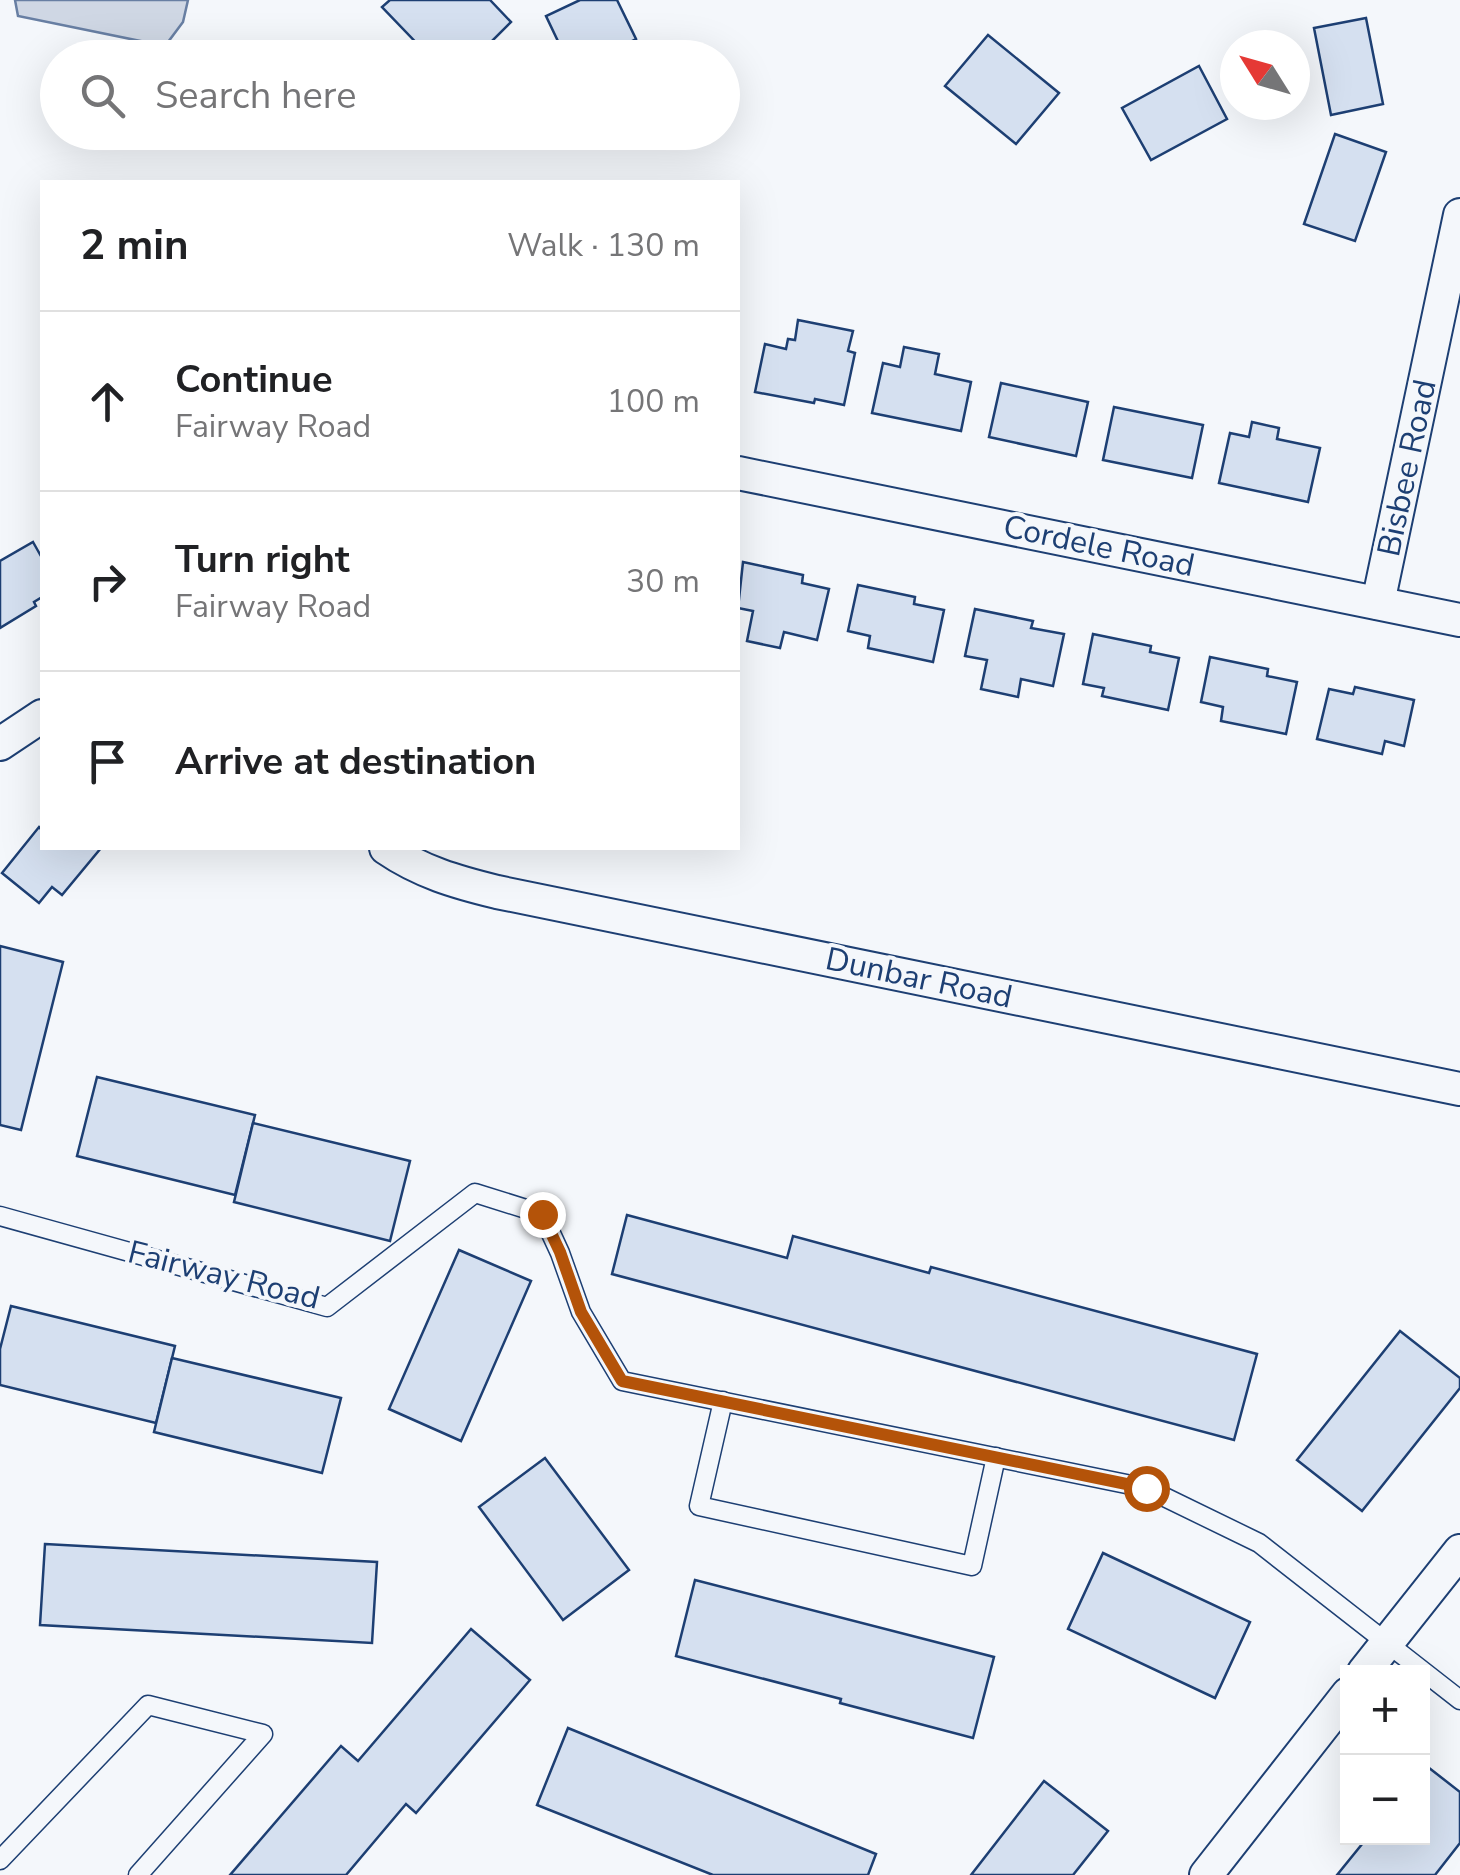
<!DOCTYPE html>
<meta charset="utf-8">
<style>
:root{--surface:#fff;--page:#f2f2f2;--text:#202124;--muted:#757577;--line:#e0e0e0}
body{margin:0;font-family:"Nunito Sans",sans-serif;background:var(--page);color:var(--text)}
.controls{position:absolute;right:30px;bottom:30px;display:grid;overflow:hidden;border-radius:0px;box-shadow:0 10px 40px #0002}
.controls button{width:90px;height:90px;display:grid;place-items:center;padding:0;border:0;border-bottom:2px solid var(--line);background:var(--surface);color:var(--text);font:50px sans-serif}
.compass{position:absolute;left:1220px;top:30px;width:90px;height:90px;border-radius:50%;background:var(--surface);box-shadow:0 10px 40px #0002;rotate:307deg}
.stop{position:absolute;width:30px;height:30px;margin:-22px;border:8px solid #b45309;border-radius:50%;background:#fff}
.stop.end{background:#b45309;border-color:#fff;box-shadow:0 2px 10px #0008}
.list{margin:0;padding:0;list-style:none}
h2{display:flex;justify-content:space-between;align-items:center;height:130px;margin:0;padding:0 40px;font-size:42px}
h2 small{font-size:32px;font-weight:400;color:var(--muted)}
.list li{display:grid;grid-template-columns:65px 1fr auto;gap:30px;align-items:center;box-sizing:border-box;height:180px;padding:0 40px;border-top:2px solid var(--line)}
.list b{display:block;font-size:38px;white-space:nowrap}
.list p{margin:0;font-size:32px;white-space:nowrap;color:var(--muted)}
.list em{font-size:32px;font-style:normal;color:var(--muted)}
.icon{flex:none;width:55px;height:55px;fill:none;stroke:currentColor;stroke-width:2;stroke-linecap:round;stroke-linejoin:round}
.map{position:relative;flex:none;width:1460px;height:1875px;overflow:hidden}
.search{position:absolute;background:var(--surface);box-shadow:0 10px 40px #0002;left:40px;top:40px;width:700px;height:110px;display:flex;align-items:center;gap:25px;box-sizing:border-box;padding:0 35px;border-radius:55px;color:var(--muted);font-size:38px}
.panel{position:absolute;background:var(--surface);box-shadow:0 10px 40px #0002;left:40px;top:180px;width:700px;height:670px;border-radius:0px}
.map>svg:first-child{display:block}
</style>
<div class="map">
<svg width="1460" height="1875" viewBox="0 0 1460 1875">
<rect width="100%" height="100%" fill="#f4f7fb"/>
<!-- water -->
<polygon fill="#cfd7e4" stroke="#687fa3" stroke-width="2.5" points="15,0 188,0 183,22 165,46 18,16"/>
<!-- building -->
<g fill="#d5e0f0" stroke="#1d3f73" stroke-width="2.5">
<polygon points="390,0 490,0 511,22 475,58 431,58 382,7"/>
<polygon points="580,0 617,0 636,39 597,58 566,58 546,16"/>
<polygon points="1366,18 1383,104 1331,115 1314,28"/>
<polygon points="988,35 1059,93 1016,144 945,86"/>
<polygon points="1199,66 1227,119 1151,160 1122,108"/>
<polygon points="1335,134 1386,152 1355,241 1304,224"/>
<polygon points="798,320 853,331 848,351 855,353 844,405 815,399 814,403 755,392 765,344 786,349 788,339 795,340"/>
<polygon points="904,347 939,354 935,374 971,382 961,431 872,413 883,363 900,367"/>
<polygon points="1001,383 1088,402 1076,456 989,437"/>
<polygon points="1114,407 1203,425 1192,478 1103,460"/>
<polygon points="1252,422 1279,428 1277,439 1320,448 1308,502 1219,483 1230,433 1249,437"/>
<polygon points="33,542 42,558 42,597 34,602 36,606 0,628 0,561"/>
<polygon points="743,562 803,575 802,583 829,589 817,640 784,632 780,648 747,641 753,611 738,608"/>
<polygon points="858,585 915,597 914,604 944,610 933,662 868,648 870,636 848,631"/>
<polygon points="975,609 1033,621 1031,628 1064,634 1053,686 1021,679 1018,697 981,689 987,660 965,656"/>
<polygon points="1093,634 1151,646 1150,652 1179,658 1168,710 1102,696 1104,688 1083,684"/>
<polygon points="1210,657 1268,669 1267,676 1297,682 1286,734 1221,721 1223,707 1201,702"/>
<polygon points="1355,687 1414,700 1404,746 1385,741 1382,754 1317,739 1329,689 1353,694"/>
<polygon points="39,827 42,830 42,848 101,848 62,895 52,887 39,903 2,873"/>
<polygon points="0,946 63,962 21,1130 0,1125"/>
<polygon points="97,1077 255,1115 235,1195 77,1156"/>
<polygon points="253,1123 410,1161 390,1241 234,1202"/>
<polygon points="627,1215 787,1258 793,1236 929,1273 931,1267 1257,1354 1234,1440 612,1274"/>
<polygon points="459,1250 531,1281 461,1441 389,1409"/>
<polygon points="11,1306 175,1346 156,1423 0,1385 0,1349"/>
<polygon points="1400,1331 1460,1378 1460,1388 1362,1511 1297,1460"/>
<polygon points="172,1358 341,1398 322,1473 154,1432"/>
<polygon points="545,1458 629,1570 563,1620 479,1507"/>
<polygon points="45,1544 377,1562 372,1643 40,1625"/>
<polygon points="1103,1553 1250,1622 1215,1698 1068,1629"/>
<polygon points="695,1580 994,1657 973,1738 840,1703 841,1699 676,1656"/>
<polygon points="471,1629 530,1680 416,1813 406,1804 346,1875 230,1875 341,1746 358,1761"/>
<polygon points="568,1728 876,1854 868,1875 713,1875 537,1805"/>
<polygon points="1424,1764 1460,1792 1460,1843 1435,1875 1337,1875 1367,1838 1422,1838"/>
<polygon points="1044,1781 1108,1831 1073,1875 971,1875"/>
</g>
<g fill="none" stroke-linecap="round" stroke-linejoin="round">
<!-- lane casing -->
<g stroke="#1d3f73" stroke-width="21">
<g id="lane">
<polyline points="0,1216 327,1307 475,1193 542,1214 560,1253 581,1312 622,1381 1146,1488 1259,1543 1460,1700"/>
<polyline points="723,1401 699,1506 972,1566 996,1457"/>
<polyline points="0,1860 148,1705 263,1734 138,1875"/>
</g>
</g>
<!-- street casing -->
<g stroke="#1d3f73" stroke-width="36">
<g id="street">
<polyline points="738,473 1460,620"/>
<polyline points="1378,603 1460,215"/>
<polyline points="0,744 42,716"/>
<path d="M386 848C421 872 456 882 497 892L1460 1089"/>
<polyline points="1364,1672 1460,1551"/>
<polyline points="1206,1875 1348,1694"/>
</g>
</g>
<!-- lane -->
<use href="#lane" stroke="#f4f7fb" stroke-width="18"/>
<!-- street -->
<use href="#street" stroke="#f4f7fb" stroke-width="32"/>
</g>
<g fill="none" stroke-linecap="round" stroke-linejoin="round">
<!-- route -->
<polyline stroke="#b45309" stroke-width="12" points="542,1214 560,1252 581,1312 622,1381 1146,1488"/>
</g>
<g text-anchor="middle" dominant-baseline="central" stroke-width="8" stroke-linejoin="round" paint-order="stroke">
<!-- street labels -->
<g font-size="32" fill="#1d3f73" stroke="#f4f7fb">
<text transform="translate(1407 468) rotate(-78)">Bisbee Road</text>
<text transform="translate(1099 546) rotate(12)">Cordele Road</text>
<text transform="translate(919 978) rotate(12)">Dunbar Road</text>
<text transform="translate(224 1275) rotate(14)">Fairway Road</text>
</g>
</g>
</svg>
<div class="controls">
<button>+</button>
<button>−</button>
</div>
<svg class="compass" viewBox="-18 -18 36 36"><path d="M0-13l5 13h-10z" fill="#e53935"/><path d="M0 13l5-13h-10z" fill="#757577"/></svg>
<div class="stop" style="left:1146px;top:1488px"></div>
<div class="stop end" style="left:542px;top:1214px"></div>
<div class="search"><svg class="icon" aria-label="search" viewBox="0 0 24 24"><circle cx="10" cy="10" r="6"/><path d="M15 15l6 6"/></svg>Search here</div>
<section class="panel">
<h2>2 min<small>Walk · 130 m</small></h2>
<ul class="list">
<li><svg class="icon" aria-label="ahead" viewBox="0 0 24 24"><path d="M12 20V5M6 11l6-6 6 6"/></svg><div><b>Continue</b><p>Fairway Road</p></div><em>100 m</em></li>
<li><svg class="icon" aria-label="right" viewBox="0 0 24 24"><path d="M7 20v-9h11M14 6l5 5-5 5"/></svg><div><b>Turn right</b><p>Fairway Road</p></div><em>30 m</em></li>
<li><svg class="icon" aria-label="arrive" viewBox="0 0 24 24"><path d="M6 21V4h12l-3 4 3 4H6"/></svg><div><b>Arrive at destination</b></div></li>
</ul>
</section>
</div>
